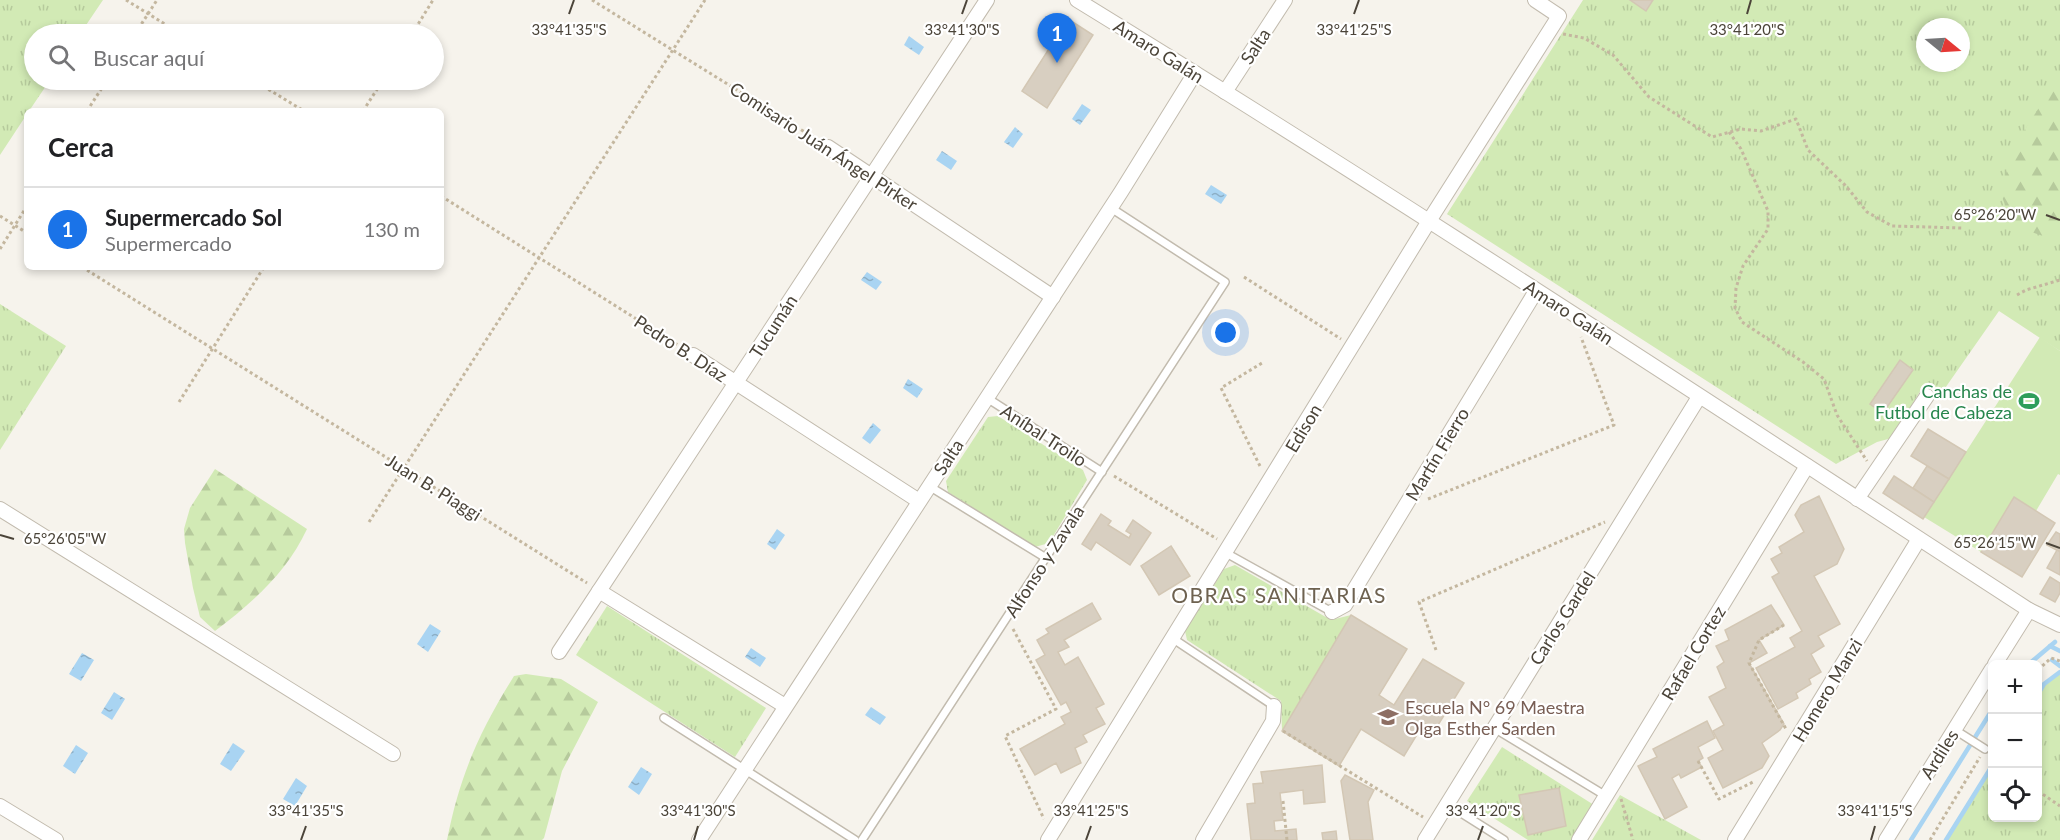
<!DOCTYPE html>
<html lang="es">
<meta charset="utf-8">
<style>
:root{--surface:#fff;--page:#f6f6f6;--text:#202124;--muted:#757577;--line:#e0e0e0;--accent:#1a73e8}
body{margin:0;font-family:Lato,sans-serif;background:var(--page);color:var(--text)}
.controls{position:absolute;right:18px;bottom:18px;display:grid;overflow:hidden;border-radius:9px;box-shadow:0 3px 9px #0003}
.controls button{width:54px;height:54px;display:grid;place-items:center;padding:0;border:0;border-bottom:2px solid var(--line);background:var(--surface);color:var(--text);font:30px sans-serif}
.compass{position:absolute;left:1916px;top:18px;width:54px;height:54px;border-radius:50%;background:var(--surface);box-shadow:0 3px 9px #0003;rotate:108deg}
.you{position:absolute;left:1226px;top:333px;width:21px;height:21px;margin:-15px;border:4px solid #fff;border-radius:50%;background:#1a73e8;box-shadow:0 0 0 9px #1a73e833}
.badge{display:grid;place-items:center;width:39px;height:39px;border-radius:50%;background:var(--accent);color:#fff;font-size:20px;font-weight:700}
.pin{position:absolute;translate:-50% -50px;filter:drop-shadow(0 2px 3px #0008)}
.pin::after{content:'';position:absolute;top:32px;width:21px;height:18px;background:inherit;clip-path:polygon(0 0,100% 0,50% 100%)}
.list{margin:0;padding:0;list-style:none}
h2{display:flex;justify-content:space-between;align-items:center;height:78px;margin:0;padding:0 24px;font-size:26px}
h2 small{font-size:20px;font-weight:400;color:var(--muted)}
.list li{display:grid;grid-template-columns:39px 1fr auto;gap:18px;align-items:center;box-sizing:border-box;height:84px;padding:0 24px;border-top:2px solid var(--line)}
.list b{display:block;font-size:22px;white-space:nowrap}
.list p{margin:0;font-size:20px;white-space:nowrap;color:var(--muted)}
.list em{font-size:20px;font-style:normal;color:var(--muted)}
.icon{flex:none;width:33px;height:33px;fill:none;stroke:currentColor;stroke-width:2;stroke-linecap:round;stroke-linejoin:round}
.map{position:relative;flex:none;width:2060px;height:840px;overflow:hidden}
.search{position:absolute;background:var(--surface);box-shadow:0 3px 9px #0003;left:24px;top:24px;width:420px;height:66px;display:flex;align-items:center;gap:15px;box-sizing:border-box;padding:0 21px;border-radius:33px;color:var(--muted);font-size:22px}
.panel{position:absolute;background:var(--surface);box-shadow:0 3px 9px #0003;left:24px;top:108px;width:420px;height:162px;border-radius:9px}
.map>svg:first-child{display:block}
</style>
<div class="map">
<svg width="2060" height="840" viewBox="0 0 2060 840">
<defs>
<pattern id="grass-tufts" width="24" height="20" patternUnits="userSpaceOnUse" patternTransform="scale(1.5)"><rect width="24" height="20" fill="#d2eab5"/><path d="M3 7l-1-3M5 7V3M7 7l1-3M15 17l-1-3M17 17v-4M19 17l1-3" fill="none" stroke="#b6ca9c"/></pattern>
<pattern id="forest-firs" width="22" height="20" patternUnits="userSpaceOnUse" patternTransform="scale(1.5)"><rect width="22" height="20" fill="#d2eab5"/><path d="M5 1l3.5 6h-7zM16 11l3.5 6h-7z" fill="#b6ca9c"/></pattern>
<pattern id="water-ripples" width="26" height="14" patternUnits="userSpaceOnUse" patternTransform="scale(1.5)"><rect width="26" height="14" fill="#a9d4f2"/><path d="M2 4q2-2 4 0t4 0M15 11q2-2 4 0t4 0" fill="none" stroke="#8caec5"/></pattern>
</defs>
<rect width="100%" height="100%" fill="#f6f3ec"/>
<!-- grass -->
<g fill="url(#grass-tufts)" fill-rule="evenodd">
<polygon points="0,0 103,0 80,34 34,34 34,80 50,80 29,111 27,111 27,114 0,155"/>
<path d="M1583 0H2060V351L1999 311 1943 391 1925 383 1892 438 1877 442 1836 464 1447 214ZM1925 27H1961V63H1925Z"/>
<polygon points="0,304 66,346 0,450"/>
<polygon points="998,416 1083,470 1087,480 1049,543 1035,547 948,492 946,481 988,417"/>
<polygon points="1235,565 1331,620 1351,615 1282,731 1281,701 1187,640 1185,631 1224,569"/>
<polygon points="607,606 766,708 735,757 576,655"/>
<polygon points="2060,672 2060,840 1946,840 1992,766 1992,818 2038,818 2038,694 2044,684"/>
<polygon points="1502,747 1594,805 1572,840 1528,840 1467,801"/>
<polygon points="1620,795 1701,840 1592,840"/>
</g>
<!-- forest -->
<g fill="url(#forest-firs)">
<polygon points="2060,75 2060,234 2052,239 2014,226 1999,190 2022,134"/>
<path d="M215 469 307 529C287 572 253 602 215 631L200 617 193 588 185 543 184 529 190 508Z"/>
<path d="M526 674 561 679 598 702 562 771 544 838 542 840H447C460 775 479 732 514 676Z"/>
</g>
<!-- garden -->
<polygon fill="#d2eab5" points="2040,337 2060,351 2060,475 2058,474 2036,511 2014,498 1981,552 1924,517"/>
<!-- water -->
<g fill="url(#water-ripples)">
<polygon points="909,36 924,47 919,55 904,45"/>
<polygon points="1082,104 1091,110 1080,125 1072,119"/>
<polygon points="1015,127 1023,134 1013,148 1004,142"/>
<polygon points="942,151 957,161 951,170 936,160"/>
<polygon points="1211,185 1227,195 1221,204 1205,194"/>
<polygon points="867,272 882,282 876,290 861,280"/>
<polygon points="908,379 923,389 917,398 903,388"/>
<polygon points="873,423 881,430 870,444 862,438"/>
<polygon points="777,529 785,535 775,550 767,544"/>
<polygon points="430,624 441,631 428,652 417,644"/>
<polygon points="751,648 766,658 760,667 745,657"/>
<polygon points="82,653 94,660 81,681 69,674"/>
<polygon points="114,692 125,699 112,720 101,713"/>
<polygon points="871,707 886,717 880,725 865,715"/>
<polygon points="233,743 245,751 231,771 220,764"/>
<polygon points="76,745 88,753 75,774 63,766"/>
<polygon points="641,767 652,774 639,795 628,787"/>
<polygon points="296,778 307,786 295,806 283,799"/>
</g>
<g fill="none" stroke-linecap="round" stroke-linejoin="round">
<!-- stream -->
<g stroke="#a9d4f2" stroke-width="4.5">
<polyline points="2050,646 2060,651"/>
<polyline points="2052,660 2060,666"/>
<polyline points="2029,664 2055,642"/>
<polyline points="2038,694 2044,684 2060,672"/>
<polyline points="1911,840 1992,710"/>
<polyline points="1946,840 1992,766"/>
</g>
</g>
<!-- building -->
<g fill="#d8cfc1" stroke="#d3c7b4" stroke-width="1.5">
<polygon points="1630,0 1653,0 1646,11"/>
<polygon points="1068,19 1093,35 1047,108 1022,91"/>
<polygon points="1900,360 1913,370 1883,413 1870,404"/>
<polygon points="1928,429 1966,452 1949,479 1911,456"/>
<polygon points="1927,466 1949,479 1934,502 1913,488"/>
<polygon points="1894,476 1934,502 1923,519 1883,493"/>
<polygon points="1819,496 1844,549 1837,564 1814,576 1840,624 1818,636 1824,646 1811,654 1821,672 1809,679 1811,684 1796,693 1798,698 1778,709 1756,668 1795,647 1790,638 1802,631 1772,577 1779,573 1771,559 1782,553 1779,547 1804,532 1795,515 1801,505"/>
<polygon points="2014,497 2055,523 2022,577 1981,552"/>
<polygon points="1101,514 1111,521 1108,525 1129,538 1131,534 1126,531 1133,520 1151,533 1130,565 1096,542 1091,550 1082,544"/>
<polygon points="2056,532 2060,534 2060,552 2047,545"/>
<polygon points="1171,546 1190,576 1159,595 1141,566"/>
<polygon points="2057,550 2060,552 2060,575 2047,568"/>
<polygon points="2050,577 2060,583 2060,593 2055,602 2040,594"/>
<polygon points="1092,603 1101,619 1064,640 1069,647 1058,652 1065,665 1078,657 1104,704 1096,708 1105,724 1083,735 1087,742 1075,748 1081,763 1061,773 1056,763 1035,775 1020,749 1065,724 1061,717 1071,712 1066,702 1061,705 1036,660 1045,655 1037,640 1049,633 1046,629"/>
<polygon points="1771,605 1784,625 1759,640 1767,653 1749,663 1784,724 1780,730 1762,743 1769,756 1762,768 1723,788 1708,758 1723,750 1713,731 1724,725 1709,697 1726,688 1717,667 1724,662 1716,646 1729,640 1725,630"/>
<polygon points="1351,615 1407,649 1379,695 1394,705 1423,659 1464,683 1435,730 1424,723 1404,756 1361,729 1339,766 1282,731"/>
<polygon points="1707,721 1715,738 1698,747 1703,758 1698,761 1702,767 1681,778 1679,774 1672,778 1687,807 1665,819 1638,766 1657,757 1653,749"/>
<polygon points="1322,765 1325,802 1304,804 1303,790 1280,793 1283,820 1274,821 1275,831 1296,829 1297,840 1251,840 1247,804 1255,803 1253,784 1263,783 1261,772"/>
<polygon points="1345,775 1374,790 1368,802 1373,840 1350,840 1341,781"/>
<polygon points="1559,788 1566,826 1528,835 1519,795"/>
<polygon points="1336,831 1337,840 1323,840 1322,833"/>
</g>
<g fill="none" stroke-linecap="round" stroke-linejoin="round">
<!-- lane casing -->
<g stroke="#c2bbae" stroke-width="10">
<g id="lane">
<polyline points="987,398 1102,472"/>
<polyline points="929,486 1046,558"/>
<polyline points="1226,553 1332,612"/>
<polyline points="1172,638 1274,706"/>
<polyline points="664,718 855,840"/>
<polyline points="1494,728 1606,796"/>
<polyline points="1955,730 1985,749"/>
<polyline points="1447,804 1504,840"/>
<polyline points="862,840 1225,282 1111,208"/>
</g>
</g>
<!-- street casing -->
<g stroke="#c2bbae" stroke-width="16">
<g id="street">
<path d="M1077 0C1398 197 1713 405 2029 610L2060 625"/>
<polyline points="1225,92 1285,0"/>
<polyline points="828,147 1053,297"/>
<polyline points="693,355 919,501"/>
<polyline points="1857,499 1927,396"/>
<polyline points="0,509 393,754"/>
<polyline points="599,591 785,706"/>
<polyline points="1332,612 1345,605 1536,291"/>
<polyline points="559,652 987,0"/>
<polyline points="1995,664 2029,610"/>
<polyline points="0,806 56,840"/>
<polyline points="699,840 1121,192 1195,73"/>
<polyline points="1048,840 1429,221 1559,16 1535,0"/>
<polyline points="1203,840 1273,721 1274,706"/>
<polyline points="1425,840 1699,397"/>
<polyline points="1579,840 1807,466"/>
<polyline points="1735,840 1919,539"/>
<polyline points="1886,840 1992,669"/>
</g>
</g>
<!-- path -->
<g stroke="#c4b79f" stroke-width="3" stroke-dasharray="3 3" stroke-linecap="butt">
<polyline points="126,0 181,34"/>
<polyline points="592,0 816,139"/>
<polyline points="135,34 157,0"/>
<polyline points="412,34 433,0"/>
<polyline points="1563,34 1584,38 1613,55 1649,97 1712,137 1741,129 1761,131 1796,119 1808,150 1846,186 1867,212 1892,226 1962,228"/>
<polyline points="253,80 304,111"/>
<polyline points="87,111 107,80"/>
<polyline points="363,111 383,80"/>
<polyline points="1729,132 1741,149 1768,211 1768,229 1743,266 1736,288 1735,308 1742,322 1803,362 1824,379 1837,415 1867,461"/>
<polyline points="441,196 681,347"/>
<polyline points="0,216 27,233"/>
<polyline points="0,249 27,206"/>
<polyline points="82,267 587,583"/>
<polyline points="1244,277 1341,339"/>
<polyline points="2017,295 2026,290 2060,280"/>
<polyline points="179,402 264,267"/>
<polyline points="1260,466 1221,388 1262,363"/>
<polyline points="1114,476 1217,539"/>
<polyline points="1428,499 1614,425 1581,337"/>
<polyline points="369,522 705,0"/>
<polyline points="1784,625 1759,640 1749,663 1786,729"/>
<polyline points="1013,629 1056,709 1005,736 1044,819"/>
<polyline points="1436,650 1419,602 1605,522"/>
<polyline points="2038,670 2051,658 2060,661"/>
<polyline points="1283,731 1423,817"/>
<polyline points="1698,761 1719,799 1753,782"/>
<polyline points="2038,791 2060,806"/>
<polyline points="1621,799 1633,840"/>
<polyline points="1283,801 1287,840"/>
<polyline points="1930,840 1980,757"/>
</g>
<!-- lane -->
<use href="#lane" stroke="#fff" stroke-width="7"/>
<!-- street -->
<use href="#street" stroke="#fff" stroke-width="14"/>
</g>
<!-- ticks -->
<path fill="none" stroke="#4b4439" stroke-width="2" d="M569 14 574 0M962 14 967 0M1354 14 1359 0M1747 14 1751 0M2046 215 2060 220M0 535 14 539M2046 543 2060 548M301 840 306 826M694 840 698 826M1086 840 1091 826M1478 840 1483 826M1871 840 1875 826"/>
<!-- icons -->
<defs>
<g id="stadium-bare" transform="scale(1.62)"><path d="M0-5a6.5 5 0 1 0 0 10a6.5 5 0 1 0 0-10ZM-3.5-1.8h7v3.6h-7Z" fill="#2e9e5b" stroke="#fff" stroke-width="2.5" paint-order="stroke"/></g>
<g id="school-bare" transform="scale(1.62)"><path d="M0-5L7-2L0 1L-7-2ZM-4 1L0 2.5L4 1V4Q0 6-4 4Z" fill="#8d6e63" stroke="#fff" stroke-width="2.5" paint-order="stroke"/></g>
</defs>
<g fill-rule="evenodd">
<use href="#stadium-bare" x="2029" y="401"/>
<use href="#school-bare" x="1388" y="717"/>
</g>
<g text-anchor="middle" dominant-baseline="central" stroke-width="4.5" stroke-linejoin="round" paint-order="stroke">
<!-- street labels -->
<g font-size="18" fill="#4b4439" stroke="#fff">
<text transform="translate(1255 46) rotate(-57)">Salta</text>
<text transform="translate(1159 51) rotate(32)">Amaro Galán</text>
<text transform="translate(824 146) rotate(33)">Comisario Juán Ángel Pirker</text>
<text transform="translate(1569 312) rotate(33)">Amaro Galán</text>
<text transform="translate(773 326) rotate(-57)">Tucumán</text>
<text transform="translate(681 348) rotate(33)">Pedro B. Díaz</text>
<text transform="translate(1303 428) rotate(-59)">Edison</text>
<text transform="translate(1044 435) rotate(33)">Aníbal Troilo</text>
<text transform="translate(1437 454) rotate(-59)">Martín Fierro</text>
<text transform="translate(948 457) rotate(-57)">Salta</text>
<text transform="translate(434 487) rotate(32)">Juan B. Piaggi</text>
<text transform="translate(1044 561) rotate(-57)">Alfonso y Zavala</text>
<text transform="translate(1562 618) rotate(-58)">Carlos Gardel</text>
<text transform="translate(1693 653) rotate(-59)">Rafael Cortez</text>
<text transform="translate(1827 690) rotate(-59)">Homero Manzi</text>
<text transform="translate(1939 754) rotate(-58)">Ardiles</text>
</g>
<!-- leisure labels -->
<g font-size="18" fill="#27864d" stroke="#fff" text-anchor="end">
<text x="2012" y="391">Canchas de<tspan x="2012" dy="21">Futbol de Cabeza</tspan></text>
</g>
<!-- education labels -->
<g font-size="18" fill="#785e54" stroke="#fff" text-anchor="start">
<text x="1405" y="707">Escuela N° 69 Maestra<tspan x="1405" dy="21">Olga Esther Sarden</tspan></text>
</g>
<!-- quarter labels -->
<g font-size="21" letter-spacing="1.5" fill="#6e6250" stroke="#fff">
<text x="1279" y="594">OBRAS SANITARIAS</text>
</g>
</g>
<g font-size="15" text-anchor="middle" fill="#4b4439" stroke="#fff" stroke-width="4.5" stroke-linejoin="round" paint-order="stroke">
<text x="569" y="35">33°41'35"S</text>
<text x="962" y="35">33°41'30"S</text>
<text x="1354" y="35">33°41'25"S</text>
<text x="1747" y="35">33°41'20"S</text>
<text x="1995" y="220">65°26'20"W</text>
<text x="65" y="544">65°26'05"W</text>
<text x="1995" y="548">65°26'15"W</text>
<text x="306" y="816">33°41'35"S</text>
<text x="698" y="816">33°41'30"S</text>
<text x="1091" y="816">33°41'25"S</text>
<text x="1483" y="816">33°41'20"S</text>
<text x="1875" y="816">33°41'15"S</text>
</g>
</svg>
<div class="controls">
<button>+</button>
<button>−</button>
<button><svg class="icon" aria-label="locate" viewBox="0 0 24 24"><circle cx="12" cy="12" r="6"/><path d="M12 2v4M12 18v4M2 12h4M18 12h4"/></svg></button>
</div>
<svg class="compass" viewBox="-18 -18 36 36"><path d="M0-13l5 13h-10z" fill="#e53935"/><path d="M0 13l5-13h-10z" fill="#757577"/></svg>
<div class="you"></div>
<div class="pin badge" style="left:1057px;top:63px">1</div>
<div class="search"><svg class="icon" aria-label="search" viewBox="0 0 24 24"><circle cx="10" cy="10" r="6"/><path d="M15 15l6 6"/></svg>Buscar aquí</div>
<section class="panel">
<h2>Cerca<small></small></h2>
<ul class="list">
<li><span class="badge">1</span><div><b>Supermercado Sol</b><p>Supermercado</p></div><em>130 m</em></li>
</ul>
</section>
</div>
